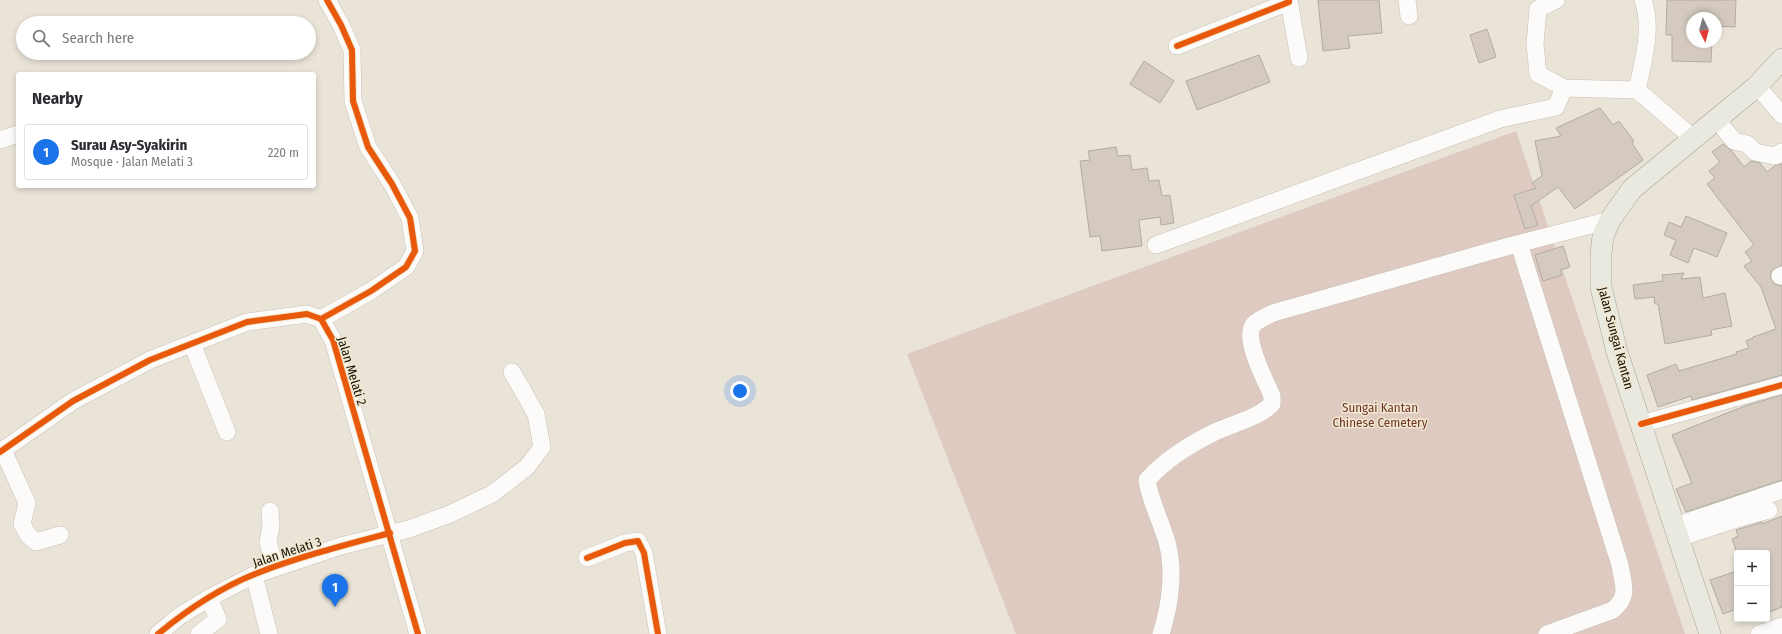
<!DOCTYPE html>
<meta charset="utf-8">
<style>
:root{--surface:#fff;--page:#f7f7f7;--text:#2b2b33;--muted:#7c7c81;--line:#e1e1e2;--accent:#1a73e8}
body{margin:0;font-family:"Fira Sans Condensed",sans-serif;background:var(--page);color:var(--text)}
.controls{position:absolute;right:12px;bottom:12px;display:grid;overflow:hidden;border-radius:4px;box-shadow:0 2px 6px #0003}
.controls button{width:36px;height:36px;display:grid;place-items:center;padding:0;border:0;border-bottom:1px solid var(--line);background:var(--surface);color:var(--text);font:20px sans-serif}
.compass{position:absolute;left:1686px;top:12px;width:36px;height:36px;border-radius:50%;background:var(--surface);box-shadow:0 2px 6px #0003;rotate:174deg}
.you{position:absolute;left:740px;top:391px;width:14px;height:14px;margin:-10px;border:3px solid #fff;border-radius:50%;background:#1a73e8;box-shadow:0 0 0 6px #1a73e833}
.badge{display:grid;place-items:center;width:26px;height:26px;border-radius:50%;background:var(--accent);color:#fff;font-size:13px;font-weight:700}
.pin{position:absolute;translate:-50% -33px;filter:drop-shadow(0 1px 2px #0008)}
.pin::after{content:'';position:absolute;top:21px;width:14px;height:12px;background:inherit;clip-path:polygon(0 0,100% 0,50% 100%)}
.list{margin:0;padding:0;list-style:none}
h2{display:flex;justify-content:space-between;align-items:center;height:52px;margin:0;padding:0 16px;font-size:17px}
h2 small{font-size:13px;font-weight:400;color:var(--muted)}
.list li{display:grid;grid-template-columns:26px 1fr auto;gap:12px;align-items:center;box-sizing:border-box;height:56px;margin:0 8px 8px;padding:0 8px;border:1px solid var(--line);border-radius:4px}
.list b{display:block;font-size:15px;white-space:nowrap}
.list p{margin:0;font-size:13px;white-space:nowrap;color:var(--muted)}
.list em{font-size:13px;font-style:normal;color:var(--muted)}
.icon{flex:none;width:22px;height:22px;fill:none;stroke:currentColor;stroke-width:2;stroke-linecap:round;stroke-linejoin:round}
.map{position:relative;flex:none;width:1782px;height:634px;overflow:hidden}
.search{position:absolute;background:var(--surface);box-shadow:0 2px 6px #0003;left:16px;top:16px;width:300px;height:44px;display:flex;align-items:center;gap:10px;box-sizing:border-box;padding:0 14px;border-radius:22px;color:var(--muted);font-size:15px}
.panel{position:absolute;background:var(--surface);box-shadow:0 2px 6px #0003;left:16px;top:72px;width:300px;height:116px;border-radius:4px}
.map>svg:first-child{display:block}
</style>
<div class="map">
<svg width="1782" height="634" viewBox="0 0 1782 634">
<rect width="100%" height="100%" fill="#eae4d8"/>
<!-- green -->
<polygon fill="#decac0" points="1516,131 1685,634 1016,634 907,354"/>
<!-- building -->
<g fill="#d4cac0" stroke="#b2aba3">
<polygon points="1318,0 1379,0 1382,33 1348,36 1350,48 1323,51"/>
<polygon points="1667,0 1736,0 1735,27 1716,26 1716,18 1692,18 1692,42 1712,42 1711,62 1672,61 1672,35 1666,35"/>
<polygon points="1487,29 1496,57 1479,63 1470,35"/>
<polygon points="1259,55 1270,82 1197,110 1186,81"/>
<polygon points="1144,61 1174,81 1160,103 1130,84"/>
<polygon points="1600,108 1613,125 1619,121 1634,141 1632,143 1643,160 1575,209 1558,187 1531,206 1538,225 1525,229 1514,195 1536,188 1532,183 1542,176 1535,141 1561,136 1556,128"/>
<polygon points="1723,144 1731,150 1744,167 1751,161 1760,163 1767,172 1776,165 1782,164 1782,265 1772,270 1770,276 1774,284 1782,286 1782,375 1692,400 1691,396 1658,407 1647,375 1676,364 1679,371 1737,354 1736,352 1749,348 1746,341 1753,338 1753,337 1776,329 1761,287 1744,266 1752,261 1745,252 1754,245 1707,184 1715,178 1709,171 1720,162 1712,152"/>
<polygon points="1116,147 1118,156 1130,155 1132,170 1147,168 1149,181 1159,180 1162,196 1170,195 1174,223 1161,225 1160,217 1139,220 1142,246 1102,251 1100,236 1090,237 1080,161 1090,160 1088,151"/>
<polygon points="1686,216 1727,233 1717,257 1694,248 1688,263 1670,255 1676,240 1664,235 1669,222 1681,227"/>
<polygon points="1563,246 1570,267 1560,270 1562,275 1543,281 1535,255"/>
<polygon points="1684,273 1681,279 1700,277 1703,298 1725,293 1732,326 1711,330 1712,335 1665,344 1658,304 1655,304 1654,297 1635,299 1633,285 1663,281 1662,275"/>
<polygon points="1782,395 1782,480 1686,512 1676,489 1692,483 1672,435 1745,406"/>
<polygon points="1782,516 1782,607 1767,613 1767,553 1737,553 1732,539 1738,536 1736,530 1762,522 1762,524"/>
<polygon points="1737,571 1737,609 1723,614 1710,580"/>
</g>
<g fill="none" stroke-linecap="round" stroke-linejoin="round">
<!-- minor casing -->
<g stroke="#c6c1b8" stroke-width="18">
<g id="minor">
<polyline points="1289,0 1299,58"/>
<polyline points="1407,0 1409,16"/>
<polyline points="1556,0 1538,9 1535,44 1538,74 1564,88 1637,90 1693,138"/>
<polyline points="1177,46 1289,2"/>
<polyline points="1757,86 1782,115"/>
<path d="M1637 90C1643 63 1653 27 1643 0"/>
<polyline points="1717,120 1734,141 1747,144 1755,152 1775,156 1782,152"/>
<polyline points="0,140 18,134"/>
<path d="M1519 244 1620 565C1623 585 1630 595 1613 610L1547 634"/>
<polyline points="1156,245 1500,119 1556,107 1564,88"/>
<polyline points="1780,276 1782,275"/>
<polyline points="321,319 371,291 406,267 415,251 410,218 392,184 368,147 353,101 352,50 341,25 327,0"/>
<polyline points="192,344 227,432"/>
<polyline points="1641,424 1782,385"/>
<polyline points="3,450 27,503 22,524 28,535 36,542 60,535"/>
<polyline points="0,452 73,401 150,360 247,322 307,314 321,319 333,340 418,634"/>
<polyline points="270,511 271,526 268,542 275,567"/>
<polyline points="1675,526 1782,490"/>
<polyline points="1679,538 1743,517 1769,510"/>
<polyline points="587,558 625,543 638,541 644,553 658,634"/>
<polyline points="254,575 269,634"/>
<polyline points="158,634 181,615 209,598 254,575 341,546 409,529 450,514 492,494 527,467 542,447 536,414 512,372"/>
<polyline points="199,634 218,619 209,598"/>
<path d="M1161 634C1170 606 1175 571 1167 542 1161 521 1150 501 1147 480 1166 459 1192 443 1217 431 1235 423 1258 418 1272 404V396C1266 381 1242 338 1254 324 1258 320 1267 316 1273 313L1502 248 1610 220"/>
<polyline points="1759,634 1782,626"/>
</g>
</g>
<!-- major casing -->
<g stroke="#a6a590" stroke-width="22">
<polyline id="major" points="1710,634 1617,352 1601,287 1601,253 1603,236 1610,220 1632,189 1757,86 1782,59"/>
</g>
<!-- minor -->
<use href="#minor" stroke="#fcfbf9" stroke-width="17"/>
<!-- major -->
<use href="#major" stroke="#e9e9df" stroke-width="21"/>
<!-- cycleway casing -->
<g stroke="#f2e8d0" stroke-width="8">
<g id="cycleway">
<polyline points="1177,46 1289,2 1289,0"/>
<polyline points="321,319 371,291 406,267 415,251 410,218 392,184 368,147 353,101 352,50 341,25 327,0"/>
<polyline points="1641,424 1782,385"/>
<polyline points="0,452 73,401 150,360 247,322 307,314 321,319 333,340 418,634"/>
<polyline points="587,558 625,543 638,541 644,553 658,634"/>
<path d="M158 634C187 610 220 588 255 574 298 557 345 545 390 533"/>
</g>
</g>
<!-- cycleway -->
<use href="#cycleway" stroke="#e8590c" stroke-width="6"/>
</g>
<g text-anchor="middle" dominant-baseline="central" stroke-width="3" stroke-linejoin="round" paint-order="stroke">
<!-- street labels -->
<g font-size="13" fill="#131008" stroke="#f2e8d0">
<text transform="translate(1616 338) rotate(75)">Jalan Sungai Kantan</text>
<text transform="translate(352 371) rotate(73)">Jalan Melati 2</text>
<text transform="translate(287 552) rotate(-18)">Jalan Melati 3</text>
</g>
<!-- park labels -->
<g font-size="13" fill="#71362a" stroke="#f2e8d0">
<text x="1380" y="407">Sungai Kantan<tspan x="1380" dy="15">Chinese Cemetery</tspan></text>
</g>
</g>
</svg>
<div class="controls">
<button>+</button>
<button>−</button>
</div>
<svg class="compass" viewBox="-18 -18 36 36"><path d="M0-13l5 13h-10z" fill="#e53935"/><path d="M0 13l5-13h-10z" fill="#7c7c81"/></svg>
<div class="you"></div>
<div class="pin badge" style="left:335px;top:607px">1</div>
<div class="search"><svg class="icon" aria-label="search" viewBox="0 0 24 24"><circle cx="10" cy="10" r="6"/><path d="M15 15l6 6"/></svg>Search here</div>
<section class="panel">
<h2>Nearby<small></small></h2>
<ul class="list">
<li><span class="badge">1</span><div><b>Surau Asy-Syakirin</b><p>Mosque · Jalan Melati 3</p></div><em>220 m</em></li>
</ul>
</section>
</div>
